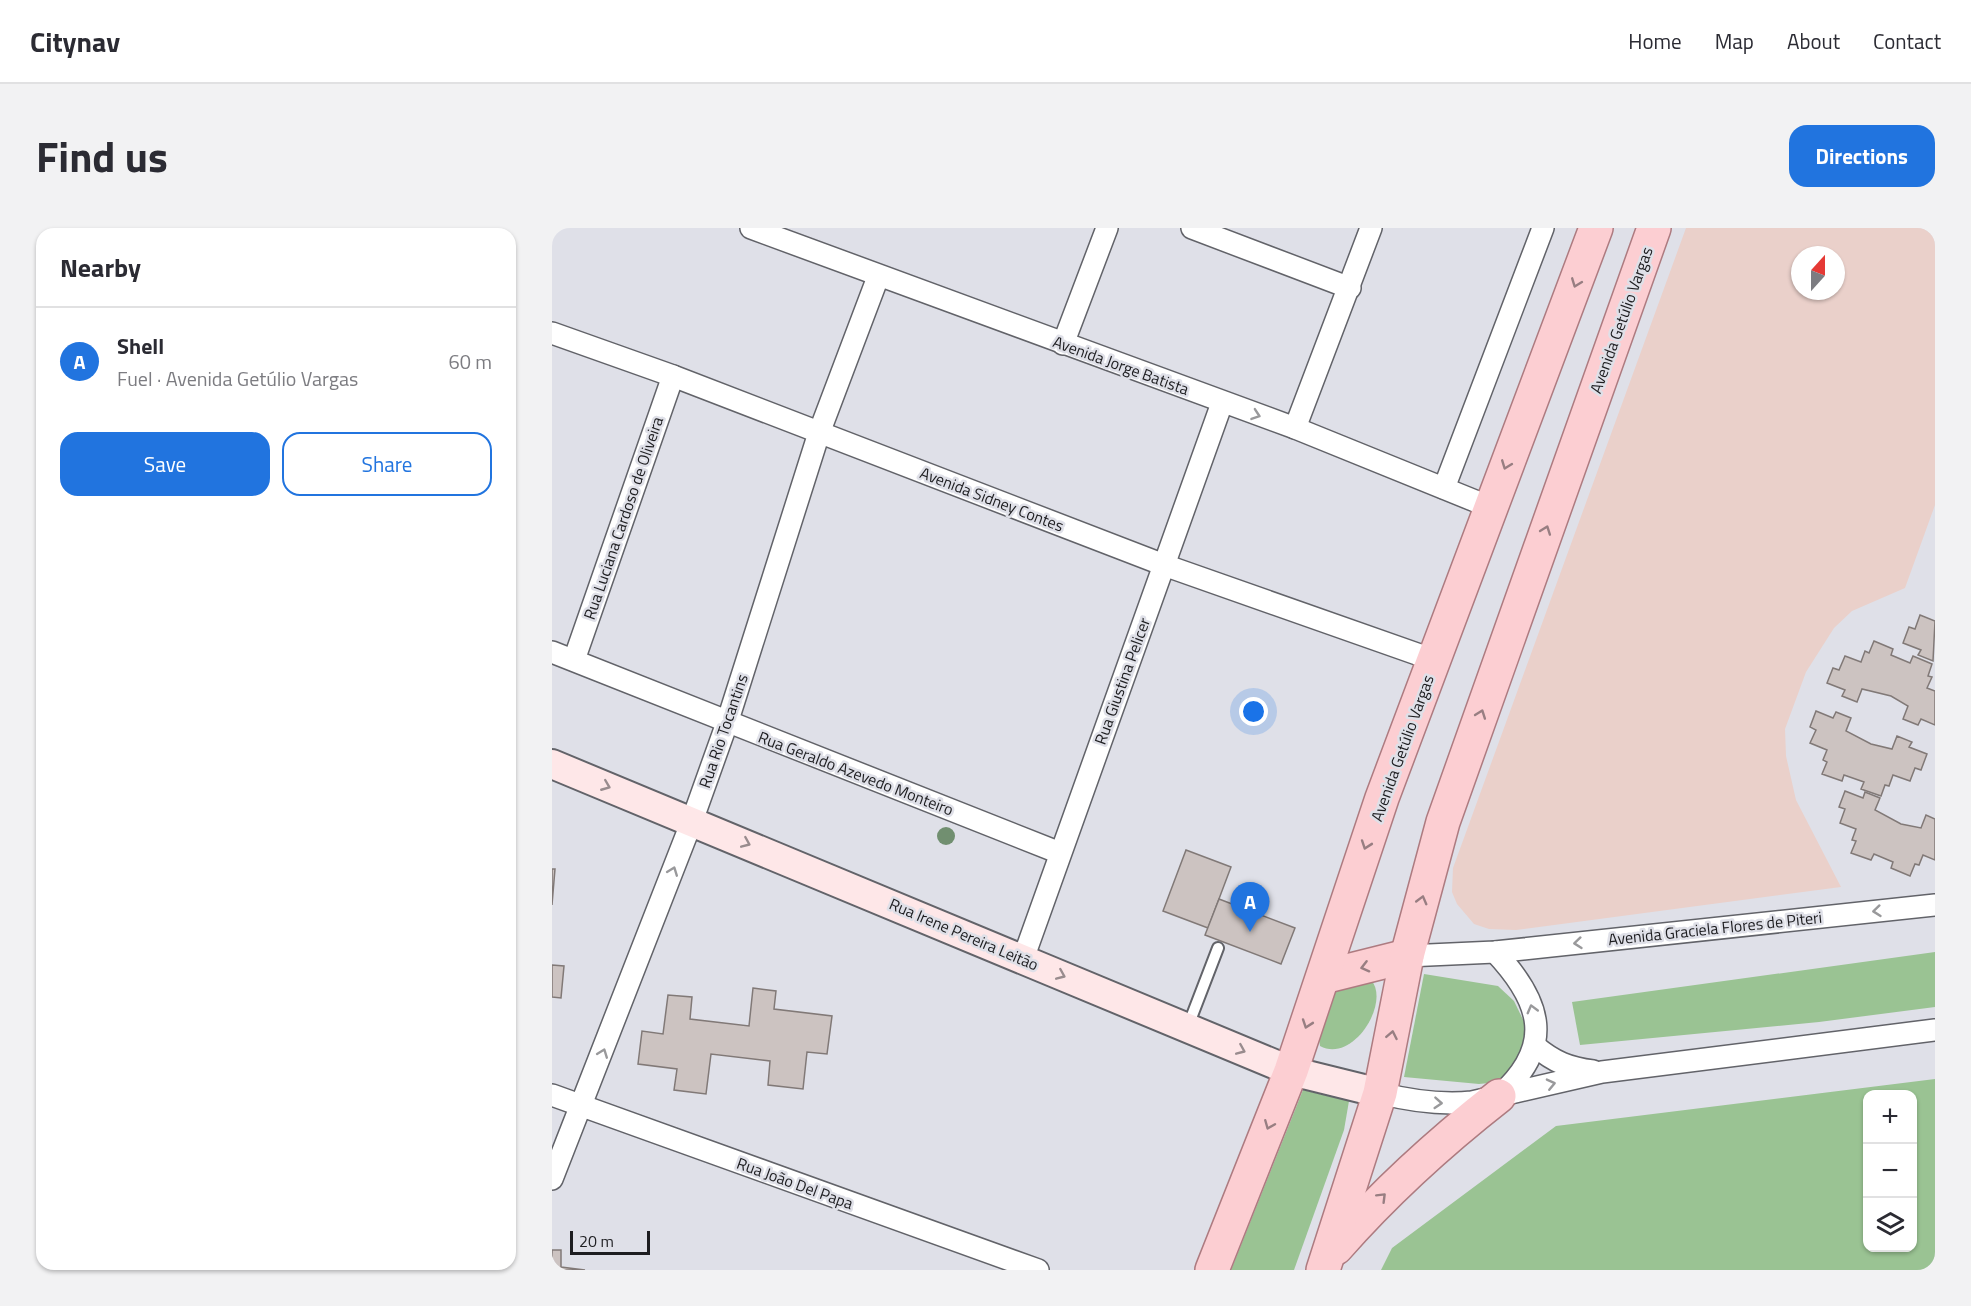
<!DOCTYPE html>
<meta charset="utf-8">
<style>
:root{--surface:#fff;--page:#f2f2f3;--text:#2b2b33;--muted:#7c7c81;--line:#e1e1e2;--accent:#2174df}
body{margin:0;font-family:"Titillium Web",sans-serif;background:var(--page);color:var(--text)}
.controls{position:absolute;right:18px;bottom:18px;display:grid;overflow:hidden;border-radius:12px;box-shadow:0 2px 4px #0004}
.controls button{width:54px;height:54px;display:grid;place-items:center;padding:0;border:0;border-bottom:2px solid var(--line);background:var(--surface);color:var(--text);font:30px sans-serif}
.compass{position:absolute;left:1239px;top:18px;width:54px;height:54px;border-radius:50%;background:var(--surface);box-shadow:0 2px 4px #0004;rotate:21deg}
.scale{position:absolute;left:18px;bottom:15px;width:80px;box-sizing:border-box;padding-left:6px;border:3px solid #1d1d20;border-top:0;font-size:16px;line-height:21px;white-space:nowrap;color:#1d1d20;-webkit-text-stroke:4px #dfe0e8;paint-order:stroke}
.you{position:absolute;left:702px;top:484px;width:21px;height:21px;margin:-15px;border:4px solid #fff;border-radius:50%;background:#1a73e8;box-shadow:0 0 0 9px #1a73e833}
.badge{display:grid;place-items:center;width:39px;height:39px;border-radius:50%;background:var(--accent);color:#fff;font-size:20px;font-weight:700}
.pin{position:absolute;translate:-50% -50px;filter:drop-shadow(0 2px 3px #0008)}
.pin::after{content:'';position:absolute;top:32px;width:21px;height:18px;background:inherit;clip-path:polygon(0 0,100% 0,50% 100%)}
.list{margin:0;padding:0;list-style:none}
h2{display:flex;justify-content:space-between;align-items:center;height:78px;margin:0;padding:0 24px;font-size:26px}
h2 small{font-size:20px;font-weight:400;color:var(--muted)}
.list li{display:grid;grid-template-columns:39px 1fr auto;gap:18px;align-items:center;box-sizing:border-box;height:108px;padding:0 24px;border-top:2px solid var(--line)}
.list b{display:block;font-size:22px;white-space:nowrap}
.list p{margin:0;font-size:20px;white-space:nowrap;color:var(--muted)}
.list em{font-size:20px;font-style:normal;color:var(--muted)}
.actions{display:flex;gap:12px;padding:18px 24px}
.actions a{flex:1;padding:14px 0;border:2px solid var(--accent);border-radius:18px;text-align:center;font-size:21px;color:var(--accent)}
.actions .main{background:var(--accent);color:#fff}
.icon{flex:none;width:33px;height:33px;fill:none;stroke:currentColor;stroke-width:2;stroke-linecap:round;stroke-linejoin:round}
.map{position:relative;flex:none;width:1383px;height:1042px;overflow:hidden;border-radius:18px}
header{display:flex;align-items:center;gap:36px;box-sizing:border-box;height:84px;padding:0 30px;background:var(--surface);border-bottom:2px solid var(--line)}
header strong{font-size:28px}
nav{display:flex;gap:33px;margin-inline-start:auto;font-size:21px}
.intro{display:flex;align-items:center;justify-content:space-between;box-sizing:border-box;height:144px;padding:0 36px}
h1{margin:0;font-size:42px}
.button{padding:15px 27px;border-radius:18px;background:var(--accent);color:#fff;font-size:21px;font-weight:700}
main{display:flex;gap:36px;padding:0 36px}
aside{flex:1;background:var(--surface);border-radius:18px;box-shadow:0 2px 4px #0004}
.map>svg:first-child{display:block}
</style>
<header>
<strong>Citynav</strong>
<nav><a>Home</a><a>Map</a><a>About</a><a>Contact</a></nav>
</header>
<div class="intro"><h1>Find us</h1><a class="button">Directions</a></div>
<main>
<aside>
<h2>Nearby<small></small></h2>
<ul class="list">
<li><span class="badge">A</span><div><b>Shell</b><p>Fuel · Avenida Getúlio Vargas</p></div><em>60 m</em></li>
</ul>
<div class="actions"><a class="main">Save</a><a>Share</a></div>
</aside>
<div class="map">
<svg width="1383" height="1042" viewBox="0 0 1383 1042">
<rect width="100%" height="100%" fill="#dfe0e8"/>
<!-- education -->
<path fill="#ead0ca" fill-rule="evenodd" d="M1134 0H1383V277L1353 360 1300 383 1282 400 1254 444 1233 501 1234 528 1244 572 1289 659 964 702 937 701 922 696 905 676 900 664 901 640ZM1248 27H1284V63H1248Z"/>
<!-- green -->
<g fill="#9ac393" fill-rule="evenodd">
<polygon points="1383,724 1383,779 1267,794 1028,817 1020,774"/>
<polygon points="872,746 946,758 962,773 979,808 957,853 927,856 852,849"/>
<path d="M810 749 819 752C839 774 801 836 768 818L767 811 783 764Z"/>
<path d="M1383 851V1042H829L840 1020 1004 898ZM1316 866H1360V1020H1316Z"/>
<polygon points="751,862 797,873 792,902 742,1042 679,1042"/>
</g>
<!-- building -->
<g fill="#ccc3c1" stroke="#817977" stroke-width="1.5">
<polygon points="1368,387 1383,393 1381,433 1366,427 1369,422 1351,415 1357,399 1363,401"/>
<polygon points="1322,413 1341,421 1339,427 1358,435 1361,428 1380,436 1376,448 1380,449 1375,460 1383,463 1383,497 1369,491 1366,497 1351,491 1356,478 1339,468 1310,461 1305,474 1290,468 1293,462 1275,455 1281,440 1287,442 1293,428 1309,434 1313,423 1317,425"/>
<polygon points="1264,483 1281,490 1284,484 1299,490 1294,503 1319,516 1340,521 1345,508 1360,514 1357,519 1375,526 1369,542 1363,540 1358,553 1341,547 1337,558 1333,557 1329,568 1309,561 1312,554 1292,547 1290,553 1270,546 1275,534 1271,532 1275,522 1258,515 1264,502 1258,499"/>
<polygon points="1293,563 1311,570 1313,564 1328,570 1323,582 1349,596 1369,600 1374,587 1383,591 1383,632 1371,627 1367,637 1363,636 1358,648 1339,640 1341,634 1322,626 1319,632 1299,625 1304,613 1300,612 1304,601 1288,595 1293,581 1287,579"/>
<polygon points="634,622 679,639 656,700 611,683"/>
<polygon points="0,641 3,641 0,677"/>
<polygon points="667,671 743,700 729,736 653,707"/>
<polygon points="0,737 12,738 9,770 0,769"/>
<polygon points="201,760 224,763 222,781 280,788 275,826 255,824 251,861 216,857 218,833 159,826 154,866 122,862 125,841 86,836 90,803 111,806 116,767 140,769 138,791 197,798"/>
<polygon points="0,1022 9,1022 9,1039 33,1042 0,1042"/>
</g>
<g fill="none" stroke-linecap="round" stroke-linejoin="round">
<!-- lane casing -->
<g stroke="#626369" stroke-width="14">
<polyline id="lane" points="636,798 666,720"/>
</g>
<!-- street casing -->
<g stroke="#626369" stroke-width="24">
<g id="street">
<polyline points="199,0 743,200 938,279"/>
<polyline points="640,0 798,60"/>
<polyline points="0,105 121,148 612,337 882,432"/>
<polyline points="511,116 555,0"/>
<polyline points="743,200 819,0"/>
<polyline points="892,260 991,0"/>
<polyline points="0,424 508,625"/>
<polyline points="22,432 121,148"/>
<path d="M943 724C990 774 1003 818 947 868"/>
<polyline points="855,728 943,724 1383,677"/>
<polyline points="471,731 670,175"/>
<path d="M983 818C1002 834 1017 840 1041 843"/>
<path d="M828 865C859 873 888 877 920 874L1050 844 1383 802"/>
<polyline points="0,867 486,1042"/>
<polyline points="0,951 140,593 175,495 267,205 326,49"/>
</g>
</g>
<!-- secondary casing -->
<g stroke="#626369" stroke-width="32">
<polyline id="secondary" points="0,536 739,843 828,865"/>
</g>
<!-- primary casing -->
<g stroke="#ad7b80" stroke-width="36">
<g id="primary">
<polyline points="771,749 855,728"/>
<path d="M784 1020C834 963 887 915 947 868"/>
<polyline points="660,1042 739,843 830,570 1044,0"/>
<polyline points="771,1042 828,865 855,728 891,594 1102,0"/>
</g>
</g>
<!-- lane -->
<use href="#lane" stroke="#fff" stroke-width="10"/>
<!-- street -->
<use href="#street" stroke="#fff" stroke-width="21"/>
<!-- secondary -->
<use href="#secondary" stroke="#fee7e8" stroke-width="28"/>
<!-- primary -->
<use href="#primary" stroke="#fcced2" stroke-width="33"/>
</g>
<!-- trees -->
<circle fill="#718f70" cx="394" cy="608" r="9"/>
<!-- one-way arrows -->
<defs><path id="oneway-chevron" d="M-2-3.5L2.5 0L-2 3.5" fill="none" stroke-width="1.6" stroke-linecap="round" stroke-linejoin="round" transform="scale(1.5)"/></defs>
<g stroke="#987e82">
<use href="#oneway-chevron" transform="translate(1024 55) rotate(111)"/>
<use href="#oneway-chevron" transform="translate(954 237) rotate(111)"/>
<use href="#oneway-chevron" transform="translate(994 302) rotate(-70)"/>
<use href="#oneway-chevron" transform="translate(929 486) rotate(-70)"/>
<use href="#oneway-chevron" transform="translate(814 617) rotate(109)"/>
<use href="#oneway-chevron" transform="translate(870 672) rotate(-75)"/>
<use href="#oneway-chevron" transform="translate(813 739) rotate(166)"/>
<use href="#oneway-chevron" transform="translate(755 796) rotate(109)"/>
<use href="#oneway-chevron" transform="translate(840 807) rotate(-79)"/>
<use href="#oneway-chevron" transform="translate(717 897) rotate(112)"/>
<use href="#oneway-chevron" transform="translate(830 969) rotate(-45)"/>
</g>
<g stroke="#99999b">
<use href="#oneway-chevron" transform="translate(704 187) rotate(19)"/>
<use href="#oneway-chevron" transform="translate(121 643) rotate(-69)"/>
<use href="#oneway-chevron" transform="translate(1325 683) rotate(174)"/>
<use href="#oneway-chevron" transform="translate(1026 715) rotate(174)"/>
<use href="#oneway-chevron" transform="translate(980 781) rotate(-105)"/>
<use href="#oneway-chevron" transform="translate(51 825) rotate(-69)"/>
<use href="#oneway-chevron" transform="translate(999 856) rotate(-13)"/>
<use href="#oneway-chevron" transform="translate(886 875) rotate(4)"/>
</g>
<g stroke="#998c8e">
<use href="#oneway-chevron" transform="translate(54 558) rotate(22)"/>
<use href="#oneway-chevron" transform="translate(194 615) rotate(23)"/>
<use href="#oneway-chevron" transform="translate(509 747) rotate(23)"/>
<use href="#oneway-chevron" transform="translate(689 822) rotate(23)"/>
</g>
<g text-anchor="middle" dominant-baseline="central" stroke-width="5" stroke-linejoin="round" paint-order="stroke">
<!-- street labels -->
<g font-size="16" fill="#1d1d20" stroke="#dfe0e8">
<text transform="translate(1069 92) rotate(-70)">Avenida Getúlio Vargas</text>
<text transform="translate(569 137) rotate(20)">Avenida Jorge Batista</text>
<text transform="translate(440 271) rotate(21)">Avenida Sidney Contes</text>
<text transform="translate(71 290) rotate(-71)">Rua Luciana Cardoso de Oliveira</text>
<text transform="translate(570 453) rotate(-70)">Rua Giustina Pelicer</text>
<text transform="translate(171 503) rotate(-71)">Rua Rio Tocantins</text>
<text transform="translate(850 520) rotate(-70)">Avenida Getúlio Vargas</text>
<text transform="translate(304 545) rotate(21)">Rua Geraldo Azevedo Monteiro</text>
<text transform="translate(1163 700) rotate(-6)">Avenida Graciela Flores de Piteri</text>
<text transform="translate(412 706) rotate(23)">Rua Irene Pereira Leitão</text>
<text transform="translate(243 955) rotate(20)">Rua João Del Papa</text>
</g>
</g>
</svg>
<div class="controls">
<button>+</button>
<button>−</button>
<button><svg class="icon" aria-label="layers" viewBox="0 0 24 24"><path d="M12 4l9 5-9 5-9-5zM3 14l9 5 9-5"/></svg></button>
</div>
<svg class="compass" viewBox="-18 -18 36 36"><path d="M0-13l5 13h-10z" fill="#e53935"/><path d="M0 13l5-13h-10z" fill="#7c7c81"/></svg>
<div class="scale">20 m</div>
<div class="you"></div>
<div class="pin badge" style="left:698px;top:704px">A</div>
</div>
</main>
